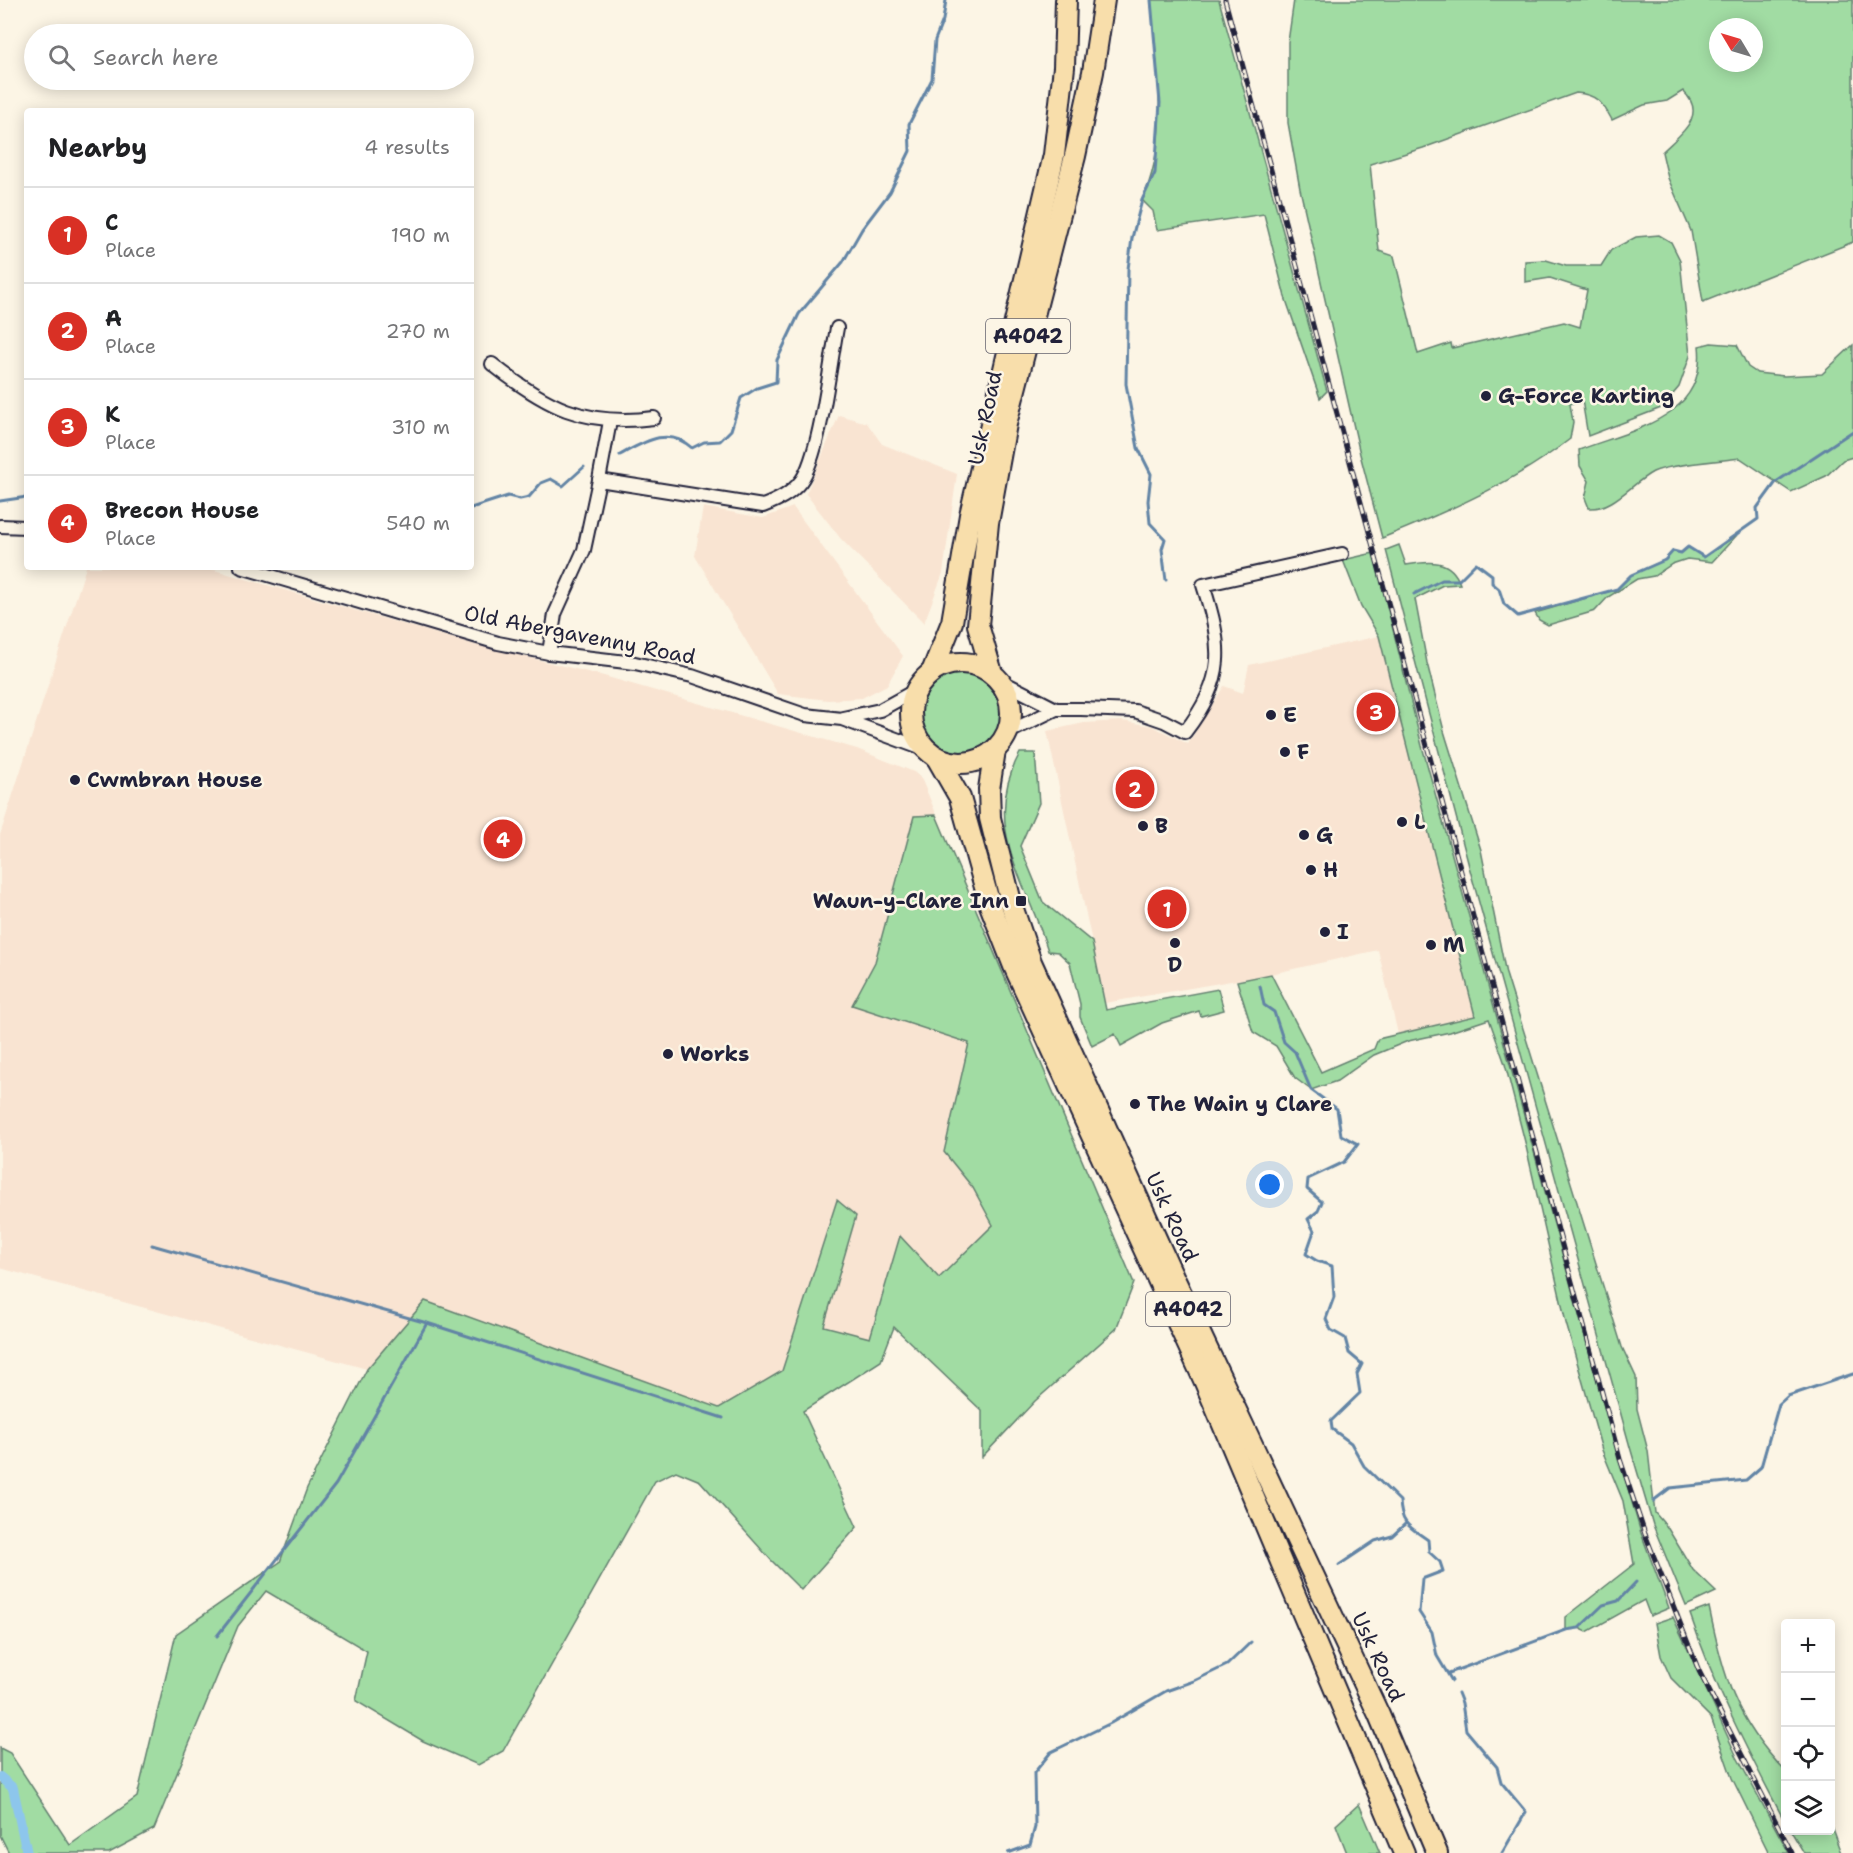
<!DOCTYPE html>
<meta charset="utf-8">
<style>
:root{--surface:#fff;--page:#f2f2f2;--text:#202124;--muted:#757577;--line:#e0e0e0;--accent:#d93025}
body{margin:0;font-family:"Shantell Sans",sans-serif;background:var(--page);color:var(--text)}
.controls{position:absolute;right:18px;bottom:18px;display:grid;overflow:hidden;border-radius:6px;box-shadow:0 3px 15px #0003}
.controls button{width:54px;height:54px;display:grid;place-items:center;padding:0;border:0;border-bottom:2px solid var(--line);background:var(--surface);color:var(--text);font:30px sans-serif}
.compass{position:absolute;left:1709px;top:18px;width:54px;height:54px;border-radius:50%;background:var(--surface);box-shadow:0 3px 15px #0003;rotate:308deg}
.you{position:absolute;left:1270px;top:1185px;width:21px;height:21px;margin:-15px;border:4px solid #fff;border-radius:50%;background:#1a73e8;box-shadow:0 0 0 9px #1a73e833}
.badge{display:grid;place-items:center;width:39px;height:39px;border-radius:50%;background:var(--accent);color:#fff;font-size:20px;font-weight:700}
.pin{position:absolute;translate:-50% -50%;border:3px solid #fff;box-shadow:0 2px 6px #0006}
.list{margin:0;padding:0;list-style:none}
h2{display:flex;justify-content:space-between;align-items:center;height:78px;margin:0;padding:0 24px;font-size:26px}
h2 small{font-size:20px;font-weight:400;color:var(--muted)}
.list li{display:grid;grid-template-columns:39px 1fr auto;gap:18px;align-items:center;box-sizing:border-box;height:96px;padding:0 24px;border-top:2px solid var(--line)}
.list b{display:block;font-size:22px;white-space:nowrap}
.list p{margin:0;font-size:20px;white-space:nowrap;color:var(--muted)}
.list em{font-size:20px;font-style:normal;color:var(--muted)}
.icon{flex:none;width:33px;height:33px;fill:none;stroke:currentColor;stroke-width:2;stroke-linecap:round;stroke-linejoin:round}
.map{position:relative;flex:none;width:1853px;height:1853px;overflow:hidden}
.search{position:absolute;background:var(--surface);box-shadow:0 3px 15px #0003;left:24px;top:24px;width:450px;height:66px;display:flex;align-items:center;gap:15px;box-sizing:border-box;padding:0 21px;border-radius:33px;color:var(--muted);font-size:22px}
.panel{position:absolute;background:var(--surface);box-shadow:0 3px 15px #0003;left:24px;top:108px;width:450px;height:462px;border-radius:6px}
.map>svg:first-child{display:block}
</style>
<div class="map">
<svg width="1853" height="1853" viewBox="0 0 1853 1853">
<rect width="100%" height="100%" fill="#fcf5e5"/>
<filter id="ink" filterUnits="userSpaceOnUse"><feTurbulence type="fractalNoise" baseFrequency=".0167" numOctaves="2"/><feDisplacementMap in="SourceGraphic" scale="12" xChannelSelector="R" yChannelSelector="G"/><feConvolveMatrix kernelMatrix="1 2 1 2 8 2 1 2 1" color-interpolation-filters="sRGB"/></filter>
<g filter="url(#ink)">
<!-- built -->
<g fill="#f9e4d2">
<polygon points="839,415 867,423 882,444 957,474 943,573 924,623 841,539 806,494"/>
<polygon points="703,507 763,518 793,507 903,656 887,685 862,698 828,700 778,694 695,556"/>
<polygon points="86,567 204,567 473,644 604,676 857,749 914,772 921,778 1018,1007 944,1152 973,1188 993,1225 939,1278 900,1237 871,1338 782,1371 719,1408 426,1301 367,1369 0,1268 0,835"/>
<polygon points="1379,636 1475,1016 1398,1034 1378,950 1271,974 1105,1003 1047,731 1084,723 1122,721 1152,726 1188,744 1224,686 1243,693 1249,665"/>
</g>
<!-- green -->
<g fill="#a1dca3" stroke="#627f6f" stroke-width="1.5" fill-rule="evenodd">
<path d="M1151 0H1219L1327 391 1320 398 1285 297 1264 214 1157 230 1153 211 1142 200C1171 138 1156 66 1151 0Z"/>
<path d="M1294 0H1853V242L1703 302 1691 231 1668 178 1662 152C1679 135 1709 116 1683 91L1667 101 1644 105 1612 120C1603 103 1596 94 1576 93L1423 148 1370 164 1379 251 1394 256 1418 354 1451 343 1452 348 1564 322 1580 327 1587 290 1550 278 1525 282V261L1546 260 1566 266H1601L1611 250 1636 237 1659 235 1671 242 1680 260 1690 356 1679 387 1661 408 1588 436 1582 400 1570 404 1573 422 1570 439C1515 482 1447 512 1382 538L1360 454 1300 189 1288 123V42ZM1718 27H1754V63H1718Z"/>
<path d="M1711 343 1737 345 1748 367 1757 373 1784 376 1822 374 1853 345V457L1843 460 1826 476 1791 492 1740 458C1719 461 1669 464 1653 472 1632 483 1613 510 1589 508L1585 498 1589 481 1580 466 1579 450C1630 430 1707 419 1699 346Z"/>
<polygon points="1737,535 1712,562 1687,559 1672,564 1654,576 1637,579 1608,597 1595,611 1548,625 1539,620 1535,613 1617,589 1631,575 1665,560 1673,551 1681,553 1688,547 1704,557"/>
<path d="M1399 545 1406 565C1429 561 1451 558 1460 584L1443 585 1415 599 1427 663 1444 731 1481 850 1506 974 1622 1347 1636 1377 1637 1409 1648 1451 1655 1513 1667 1527 1693 1570 1716 1592 1686 1606 1653 1525 1630 1447 1470 870 1386 550Z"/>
<polygon points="1374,553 1422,746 1608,1420 1641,1533 1669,1608 1650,1616 1644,1600 1587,1632 1579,1628 1566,1630 1566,1617 1634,1564 1623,1501 1602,1450 1566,1323 1525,1142 1505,1064 1489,1019 1450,1032 1408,1041 1374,1055 1337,1081 1311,1090 1295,1078 1276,1046 1253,1032 1237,981 1271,974 1321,1072 1374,1049 1378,1039 1475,1016 1379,636 1361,606 1343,560"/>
<circle cx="961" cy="713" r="42"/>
<path d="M1020 753H1035L1039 803 1020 846 1043 902 1092 942 1106 1010 1218 989 1224 1010 1201 1016 1199 1011 1162 1023 1121 1046 1115 1034 1092 1046 1080 1017V1004L1070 963 1058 952 1048 951C1027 881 980 826 1020 753Z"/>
<polygon points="936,815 1134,1283 1116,1329 1035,1401 982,1457 982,1411 894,1327 881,1361 803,1411 857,1527 801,1590 771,1560 700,1481 676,1471 655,1481 503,1751 478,1765 423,1741 356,1701 367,1651 266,1591 238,1626 154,1829 109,1853 9,1853 0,1835 0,1748 10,1753 70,1845 137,1797 176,1634 280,1562 307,1488 367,1369 425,1301 719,1408 782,1371 837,1200 856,1216 824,1326 870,1338 900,1236 939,1278 993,1225 973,1188 944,1152 969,1043 852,1005 875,962 914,816"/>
<path d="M1709 1607C1723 1676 1735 1719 1785 1771V1822C1749 1754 1714 1686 1690 1614Z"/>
<polygon points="1673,1617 1737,1757 1789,1853 1769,1853 1732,1778 1711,1718 1671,1678 1661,1656 1655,1623"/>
<polygon points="1359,1804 1380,1853 1347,1853 1336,1825"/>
<polygon points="1831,1826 1841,1853 1804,1853 1791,1831 1830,1830"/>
</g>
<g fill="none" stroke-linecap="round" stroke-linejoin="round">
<!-- stream -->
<g stroke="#6284a5" stroke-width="3">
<polyline points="1151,0 1160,103 1155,173 1142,200 1132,238 1128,269 1126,384 1138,448 1151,474 1148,501 1150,523 1165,539 1162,549 1166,580"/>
<path d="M620 455C644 442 668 426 692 448L704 442 720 441 731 430 741 398 757 388 776 382 777 360 799 314 843 262 862 229 890 192 910 151 909 124 932 79 935 40 943 20 946 0"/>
<polyline points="0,501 27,497"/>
<polyline points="471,508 508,496 520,499 529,497 541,483 551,479 563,486 584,467"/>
<polyline points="1414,594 1442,580 1459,580 1476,563 1492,575 1492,583 1499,589 1504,604 1518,616 1617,589 1631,575 1665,560 1673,551 1681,553 1688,547 1704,557 1758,519 1757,508 1776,482 1853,431"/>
<path d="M1260 986 1264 1005 1274 1012 1284 1042 1295 1052 1311 1090 1337 1109 1341 1135 1358 1144 1344 1162 1308 1179 1307 1189 1322 1202 1318 1211 1308 1219 1314 1231 1306 1254 1317 1261 1332 1266 1334 1297 1326 1319 1331 1330 1345 1338 1349 1353 1362 1364 1357 1374 1360 1393 1331 1421 1332 1429 1351 1443 1364 1466 1400 1501C1401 1525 1410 1527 1428 1540L1429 1552 1440 1562 1443 1571 1422 1579 1419 1612 1432 1632 1437 1656 1452 1681"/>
<polyline points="152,1245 427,1323 723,1418"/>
<polyline points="1653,1501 1670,1488 1746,1480 1761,1467 1779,1404 1788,1396 1853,1374"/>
<polyline points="1339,1565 1375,1541 1392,1536 1405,1524"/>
<polyline points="217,1636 336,1484 427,1323"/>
<polyline points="1449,1673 1566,1630 1579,1628 1603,1605 1618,1601 1636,1582"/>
<polyline points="1458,1693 1462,1703 1466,1730 1497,1767 1501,1782 1526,1812 1502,1853"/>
<polyline points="1008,1853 1030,1845 1035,1827 1034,1773 1051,1752 1111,1723 1166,1691 1194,1681 1227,1665 1251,1642"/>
</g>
<!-- canal -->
<polyline stroke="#8dc6ec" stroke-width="10" points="0,1777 13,1788 27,1853"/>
<!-- minor casing -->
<g stroke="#22223b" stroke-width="16">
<g id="minor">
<path d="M492 364C545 406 584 427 654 418"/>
<polyline points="599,480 610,421"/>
<polyline points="0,526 27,527"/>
<polyline points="241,567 498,643 549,653 635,663 692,676 805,715 842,719 926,750"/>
<path d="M549 653 555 614 584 550 599 480 763 506C778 500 791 494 801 481 820 455 830 364 837 328"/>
<polyline points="999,680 1056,709"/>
<polyline points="843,718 880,710 916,690"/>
<path d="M1007 733 1056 709H1081L1135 711 1164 721 1185 732C1226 679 1223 647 1203 585L1342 554"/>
</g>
</g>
<!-- trunk casing -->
<g stroke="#22223b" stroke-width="24">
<g id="trunk">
<circle cx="961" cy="713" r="50"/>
<polyline points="932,672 952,622 970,515 1054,155 1064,67 1066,0"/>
<polyline points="992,673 978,625 988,523 1006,424 1075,156 1093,72 1104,0"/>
<polyline points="995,750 989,789 990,818 1012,906 1031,962 1173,1276 1379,1715 1437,1853"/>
<polyline points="937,758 960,798 990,905 1014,966 1205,1382 1404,1853"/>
</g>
</g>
<!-- minor -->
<use href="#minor" stroke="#fcf5e5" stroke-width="12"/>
<!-- trunk -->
<use href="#trunk" stroke="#f8deab" stroke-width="20"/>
<!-- rail casing -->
<g stroke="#22223b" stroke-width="5">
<polyline id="rail" points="1225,0 1620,1459 1645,1534 1699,1671 1792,1853"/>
</g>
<!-- rail -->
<use href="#rail" stroke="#fcf5e5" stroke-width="3" stroke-dasharray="9" stroke-linecap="butt"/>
</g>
</g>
<!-- markers -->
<g fill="#22223b" stroke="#fcf5e5" stroke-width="2">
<circle cx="1486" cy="396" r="6"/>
<circle cx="1271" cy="715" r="6"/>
<circle cx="1285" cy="752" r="6"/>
<circle cx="75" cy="780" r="6"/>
<circle cx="1402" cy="822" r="6"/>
<circle cx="1143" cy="826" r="6"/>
<circle cx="1304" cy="835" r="6"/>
<circle cx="1311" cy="870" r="6"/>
<rect x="1015" y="895" width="12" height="12" rx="3"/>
<circle cx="1325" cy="932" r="6"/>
<circle cx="1175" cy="943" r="6"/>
<circle cx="1431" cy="945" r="6"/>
<circle cx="668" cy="1054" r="6"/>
<circle cx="1135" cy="1104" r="6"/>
</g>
<g text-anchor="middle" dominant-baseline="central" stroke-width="5" stroke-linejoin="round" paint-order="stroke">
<!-- shield labels -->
<g fill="#fcf5e5" stroke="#63616e" stroke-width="1.5">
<rect x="986" y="319" width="84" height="34" rx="4.5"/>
<rect x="1146" y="1292" width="84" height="34" rx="4.5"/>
</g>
<g font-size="20" font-weight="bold" fill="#22223b">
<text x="1028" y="336">A4042</text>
<text x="1188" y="1309">A4042</text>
</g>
<!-- poi labels -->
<g font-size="21" font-weight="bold" fill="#22223b" stroke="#fcf5e5" text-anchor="start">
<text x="1498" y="396">G-Force Karting</text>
<text x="1283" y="715">E</text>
<text x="1297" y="752">F</text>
<text x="87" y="780">Cwmbran House</text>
<text x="1414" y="822">L</text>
<text x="1155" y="826">B</text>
<text x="1316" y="835">G</text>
<text x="1323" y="870">H</text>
<text x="1009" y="901" text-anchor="end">Waun-y-Clare Inn</text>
<text x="1337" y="932">I</text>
<text x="1443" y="945">M</text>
<text x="1175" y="965" text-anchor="middle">D</text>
<text x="680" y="1054">Works</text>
<text x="1147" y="1104">The Wain y Clare</text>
</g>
<!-- street labels -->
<g font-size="21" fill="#22223b" stroke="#fcf5e5">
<text transform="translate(985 418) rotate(-78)">Usk Road</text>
<text transform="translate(580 635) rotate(11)">Old Abergavenny Road</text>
<text transform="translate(1172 1217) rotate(65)">Usk Road</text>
<text transform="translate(1378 1657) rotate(65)">Usk Road</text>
</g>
</g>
</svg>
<div class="controls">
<button>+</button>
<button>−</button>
<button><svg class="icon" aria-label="locate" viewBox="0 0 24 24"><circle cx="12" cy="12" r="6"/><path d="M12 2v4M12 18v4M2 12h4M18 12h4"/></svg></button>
<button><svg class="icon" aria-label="layers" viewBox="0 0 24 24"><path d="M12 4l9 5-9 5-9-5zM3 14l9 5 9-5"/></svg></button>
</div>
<svg class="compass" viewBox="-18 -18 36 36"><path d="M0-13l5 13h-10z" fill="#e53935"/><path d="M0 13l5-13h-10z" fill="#757577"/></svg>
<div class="you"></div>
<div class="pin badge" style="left:1167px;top:909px">1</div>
<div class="pin badge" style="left:1135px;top:789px">2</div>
<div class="pin badge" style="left:1376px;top:712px">3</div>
<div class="pin badge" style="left:503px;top:839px">4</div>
<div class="search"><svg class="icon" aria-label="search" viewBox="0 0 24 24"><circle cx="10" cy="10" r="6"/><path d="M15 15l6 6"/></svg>Search here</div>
<section class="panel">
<h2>Nearby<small>4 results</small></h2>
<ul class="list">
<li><span class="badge">1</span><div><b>C</b><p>Place</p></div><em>190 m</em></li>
<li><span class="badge">2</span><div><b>A</b><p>Place</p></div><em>270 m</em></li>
<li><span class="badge">3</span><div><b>K</b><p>Place</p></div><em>310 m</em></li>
<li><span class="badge">4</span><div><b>Brecon House</b><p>Place</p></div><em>540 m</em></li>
</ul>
</section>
</div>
